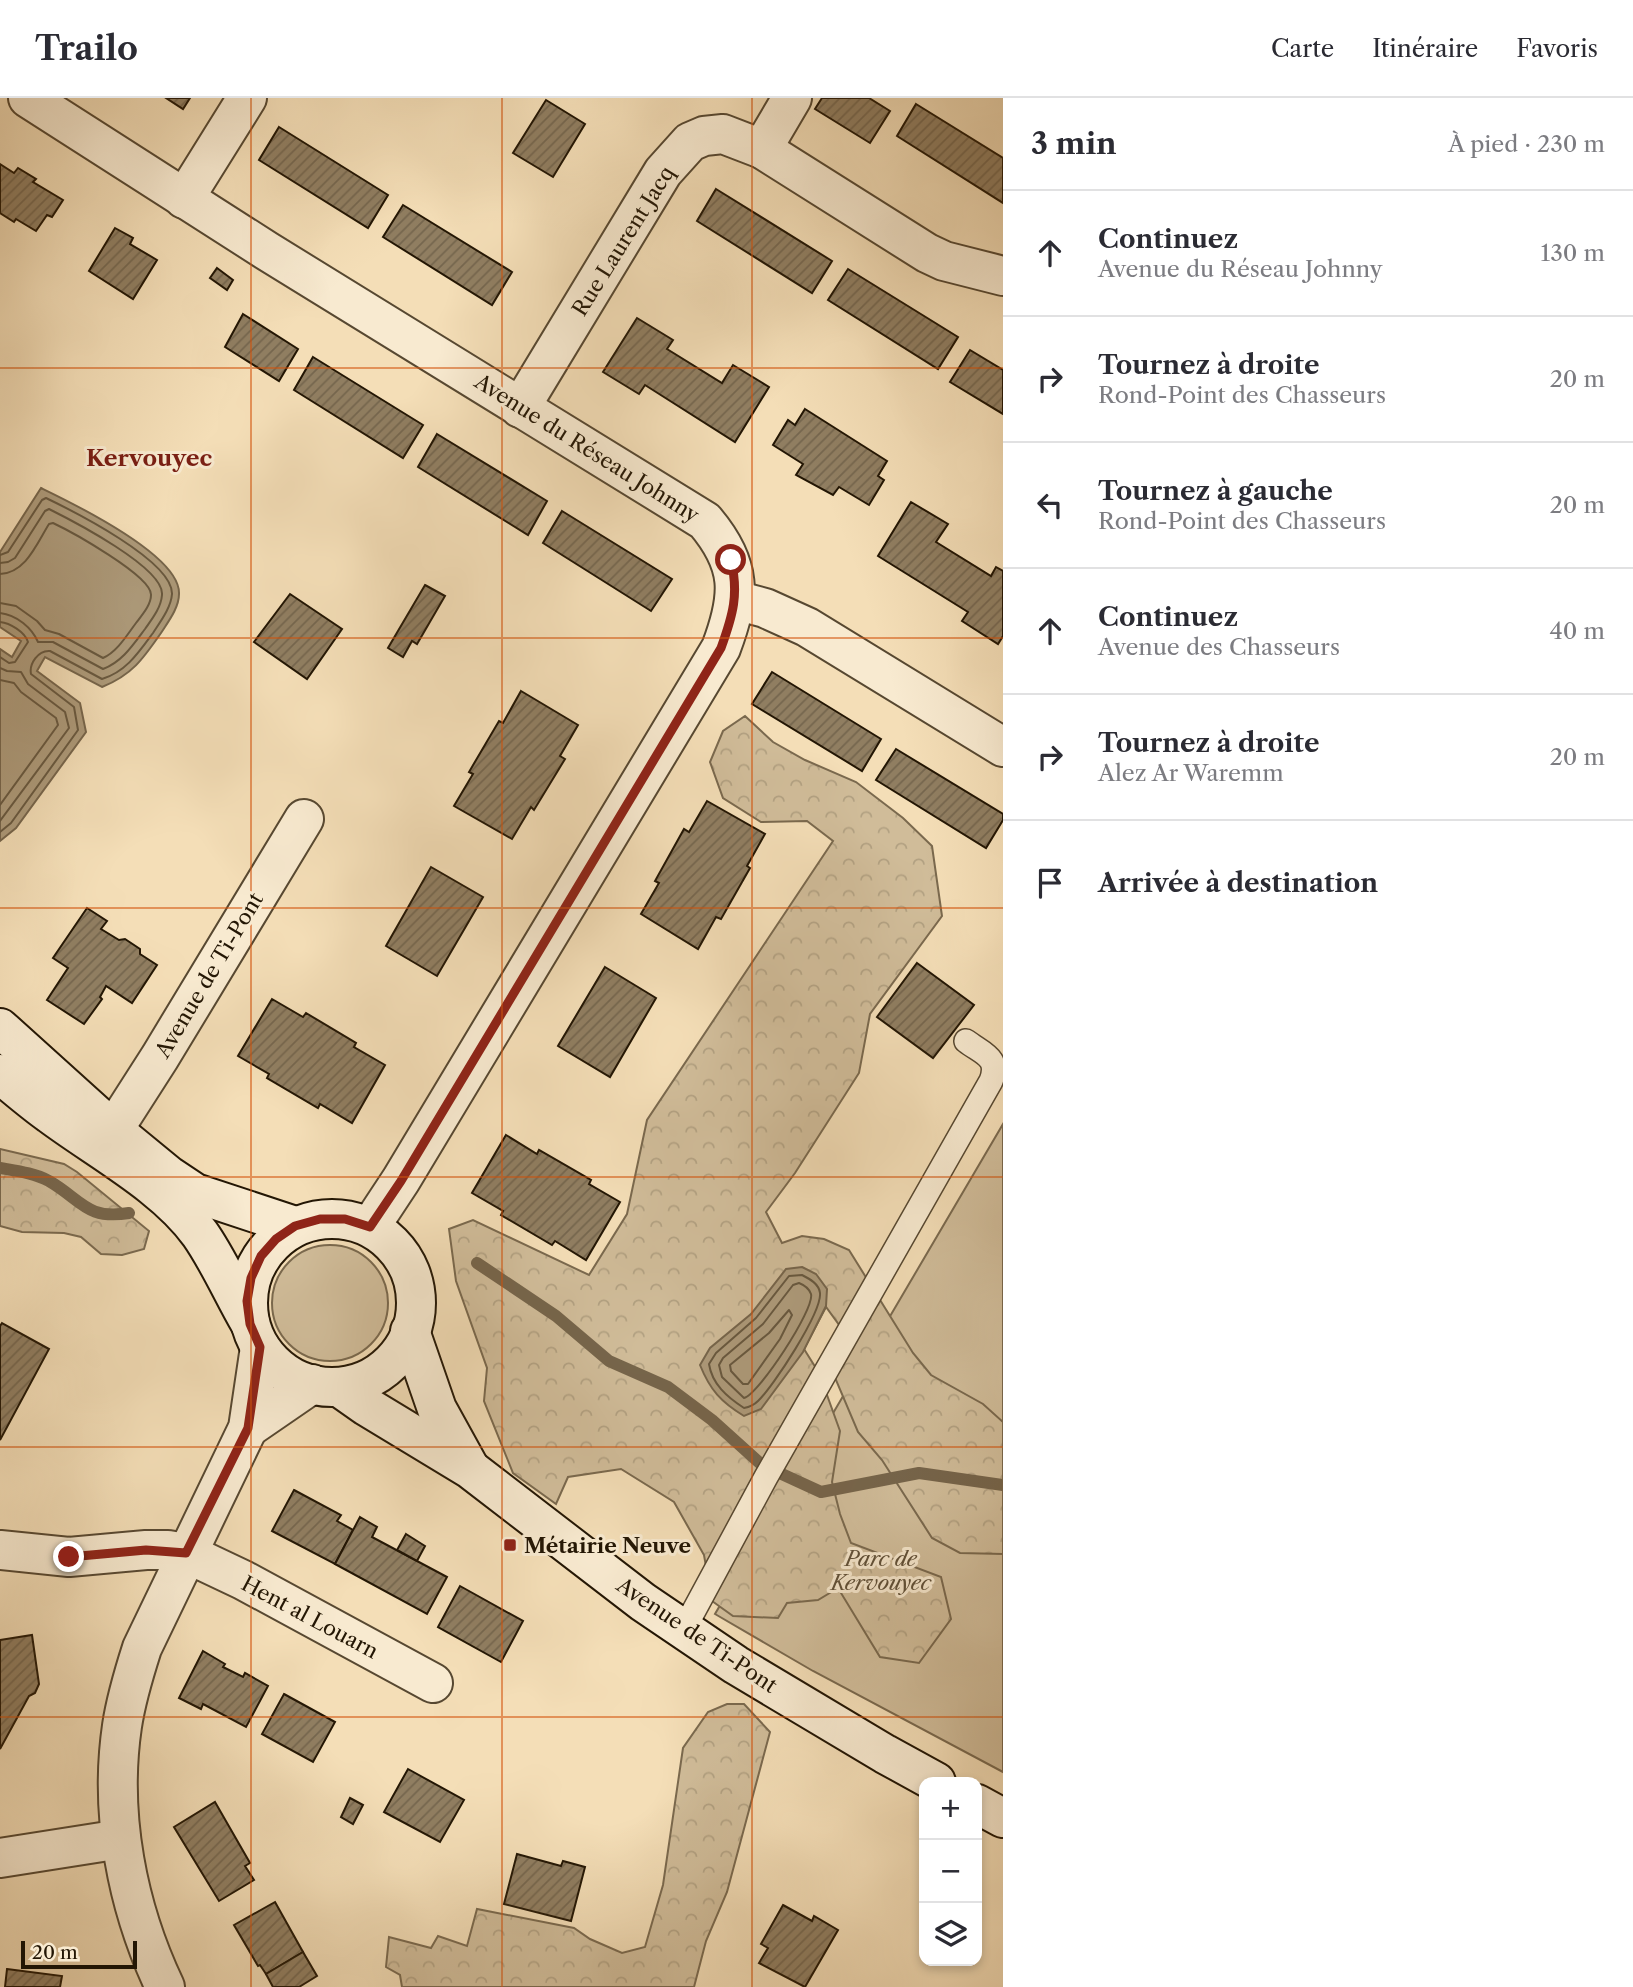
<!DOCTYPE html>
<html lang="fr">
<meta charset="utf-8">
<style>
:root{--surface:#fff;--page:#f2f2f3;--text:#2b2b33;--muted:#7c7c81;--line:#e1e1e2}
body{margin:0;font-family:"Libre Caslon Text",serif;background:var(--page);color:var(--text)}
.controls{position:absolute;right:21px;bottom:21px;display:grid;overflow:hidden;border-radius:14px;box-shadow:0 4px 10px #0003}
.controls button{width:63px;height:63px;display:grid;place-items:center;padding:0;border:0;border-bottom:2px solid var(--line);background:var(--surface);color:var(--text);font:35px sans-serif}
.scale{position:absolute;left:21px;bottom:18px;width:116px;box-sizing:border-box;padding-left:7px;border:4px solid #231604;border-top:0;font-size:19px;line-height:24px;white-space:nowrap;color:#231604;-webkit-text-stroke:5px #f8ead0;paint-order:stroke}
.stop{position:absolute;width:21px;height:21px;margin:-16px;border:5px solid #8f2418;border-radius:50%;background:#fff}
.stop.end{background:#8f2418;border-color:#fff;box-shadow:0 2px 7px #0008}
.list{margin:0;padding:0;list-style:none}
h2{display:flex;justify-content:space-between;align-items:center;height:91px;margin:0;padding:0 28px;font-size:30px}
h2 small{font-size:23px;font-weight:400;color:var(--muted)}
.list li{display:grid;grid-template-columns:46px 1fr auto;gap:21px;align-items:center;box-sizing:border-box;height:126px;padding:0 28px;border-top:2px solid var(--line)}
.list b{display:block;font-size:26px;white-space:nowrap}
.list p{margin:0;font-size:23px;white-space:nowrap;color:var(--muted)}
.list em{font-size:23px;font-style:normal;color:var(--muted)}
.icon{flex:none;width:38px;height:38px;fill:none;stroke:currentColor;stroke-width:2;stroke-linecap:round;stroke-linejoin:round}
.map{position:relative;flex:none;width:1003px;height:1889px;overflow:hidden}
header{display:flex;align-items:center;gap:42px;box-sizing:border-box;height:98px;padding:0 35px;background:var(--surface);border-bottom:2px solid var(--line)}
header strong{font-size:33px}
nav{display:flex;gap:38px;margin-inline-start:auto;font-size:24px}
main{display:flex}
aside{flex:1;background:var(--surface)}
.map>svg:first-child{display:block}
</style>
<header>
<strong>Trailo</strong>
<nav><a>Carte</a><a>Itinéraire</a><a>Favoris</a></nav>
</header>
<main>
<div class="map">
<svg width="1003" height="1889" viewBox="0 0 1003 1889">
<defs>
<pattern id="forest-crowns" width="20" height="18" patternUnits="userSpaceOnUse" patternTransform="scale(1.75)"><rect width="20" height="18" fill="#d0bc99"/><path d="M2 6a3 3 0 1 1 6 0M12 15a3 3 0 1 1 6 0" fill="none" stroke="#b2a182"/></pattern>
<pattern id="building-hatch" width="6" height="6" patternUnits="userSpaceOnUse" patternTransform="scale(1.75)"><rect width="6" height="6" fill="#907e61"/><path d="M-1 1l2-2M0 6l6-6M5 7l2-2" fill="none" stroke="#75664e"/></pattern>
</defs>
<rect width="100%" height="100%" fill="#f4deb7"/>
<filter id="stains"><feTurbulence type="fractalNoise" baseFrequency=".00286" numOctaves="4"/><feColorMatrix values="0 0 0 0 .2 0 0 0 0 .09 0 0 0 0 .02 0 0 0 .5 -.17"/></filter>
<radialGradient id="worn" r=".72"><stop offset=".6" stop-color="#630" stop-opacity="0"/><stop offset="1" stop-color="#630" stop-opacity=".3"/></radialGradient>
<!-- green -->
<g fill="#d0bc99" stroke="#7a694e" stroke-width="2">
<polygon points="1003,1026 1003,1674 813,1573 715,1516"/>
<circle cx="330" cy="1205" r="58"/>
</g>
<!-- forest -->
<g fill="url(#forest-crowns)" stroke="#7a694e" stroke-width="2">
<polygon points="745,618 773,644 805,662 856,684 903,720 932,748 942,818 870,916 859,975 795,1075 766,1114 782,1145 802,1138 824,1141 849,1152 913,1255 931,1277 983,1306 1003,1324 1003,1456 960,1455 932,1440 882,1362 858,1334 833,1275 842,1231 826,1209 804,1251 819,1275 840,1333 832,1384 840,1416 851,1445 941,1479 951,1521 919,1565 880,1559 838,1490 818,1502 787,1505 778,1520 733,1518 712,1503 704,1457 674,1404 621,1371 568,1379 556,1406 513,1375 484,1303 487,1270 456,1183 449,1131 473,1122 589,1177 627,1116 647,1022 833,743 807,723 761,724 723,700 710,664 723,633"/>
<polygon points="0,1051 64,1066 77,1074 149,1133 144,1151 122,1157 101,1156 81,1139 64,1135 22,1134 0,1128"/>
<polygon points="727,1606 744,1606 770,1634 727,1794 706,1843 694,1889 402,1889 400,1877 386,1869 389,1839 431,1850 438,1838 467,1848 477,1811 574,1830 590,1841 622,1855 645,1849 663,1787 683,1650 708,1614"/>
</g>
<!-- water -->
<g fill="#ad9a7a" stroke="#76654b" stroke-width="2">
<path d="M41 390C72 405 181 457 179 496 179 510 168 524 161 535 143 561 132 577 102 589L45 559 37 573 80 605 86 634 16 730 0 743V551L12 559 21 543 0 529V454Z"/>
<path d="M802 1169 816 1176 827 1191 826 1208 803 1254 761 1311 744 1318C721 1304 710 1292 700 1267L710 1250 751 1216 786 1171Z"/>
</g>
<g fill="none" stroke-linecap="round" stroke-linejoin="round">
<!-- shore -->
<g stroke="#68583f" stroke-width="2">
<path d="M0 457 8 454 42 402 46 400C73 413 173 463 172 496 171 510 160 524 153 535 139 554 126 574 102 581L50 553C38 552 29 566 31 576L74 609 78 632 11 725 0 734"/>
<path d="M0 465 8 464 15 460 45 413 49 411C71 422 165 470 162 497 161 510 152 521 145 531 133 547 122 564 103 571L53 544H38C32 530 17 517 0 515"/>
<path d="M0 476C26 475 37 445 49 426L53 425C70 433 152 478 151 497 151 507 142 517 136 525 127 537 117 554 103 560L59 536 45 532 37 523 16 508 0 505"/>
<path d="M0 524C10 525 25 534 28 544L15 564 9 565 0 559"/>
<polyline points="0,570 7,573 21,574 28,586 65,614 69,630 0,723"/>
<polyline points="0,582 14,585 21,594 56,620 58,627 0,707"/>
<path d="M802 1177C810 1181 819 1186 820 1195 822 1214 773 1289 758 1303 754 1307 749 1309 744 1310 727 1299 712 1286 709 1266L716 1255 756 1220 789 1178Z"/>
<path d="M799 1185C804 1187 809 1190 811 1196 815 1211 758 1297 744 1300L722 1279 719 1267 723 1260 763 1226 793 1187Z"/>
<polygon points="789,1212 792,1217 780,1241 748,1286 743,1286 731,1273 730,1267 769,1235"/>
</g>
<!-- stream -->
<g stroke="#76654b" stroke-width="12">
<path d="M0 1070C17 1073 34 1075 49 1083 82 1102 86 1122 129 1115"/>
<polyline points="477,1165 556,1218 609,1263 668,1289 712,1322 762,1367 821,1394 919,1375 1003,1387"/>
</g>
</g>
<!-- building -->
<g fill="url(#building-hatch)" stroke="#231604" stroke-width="2">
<polygon points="166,0 190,0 183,11"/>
<polygon points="822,0 869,0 890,13 870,45 815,11"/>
<polygon points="546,2 585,26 553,79 513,55"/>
<polygon points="916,6 1003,60 1003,105 897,38"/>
<polygon points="279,29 388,97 368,130 259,62"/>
<polygon points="0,66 14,75 18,70 36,81 33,84 63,102 52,119 47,117 36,133 16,121 14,124 0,115"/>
<polygon points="716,91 832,163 812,195 697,123"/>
<polygon points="403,107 512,174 492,207 383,139"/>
<polygon points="115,130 133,140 130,146 157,162 133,201 89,173"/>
<polygon points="217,170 233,182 227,192 210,180"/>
<polygon points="848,171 958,239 938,271 828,202"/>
<polygon points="243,216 298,251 279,283 225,249"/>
<polygon points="637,220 673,242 667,251 722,285 733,267 769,289 735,344 645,287 639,296 603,274"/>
<polygon points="970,252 1003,272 1003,316 950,284"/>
<polygon points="313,259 423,327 403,360 294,292"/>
<polygon points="805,311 887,363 878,378 884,382 869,407 839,389 833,397 796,377 803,366 773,347 788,322 795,327"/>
<polygon points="437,336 547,403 528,437 418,369"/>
<polygon points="911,404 948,426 936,444 991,478 996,469 1003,473 1003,538 998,546 962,523 968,514 878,458"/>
<polygon points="562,413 672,481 651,513 543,445"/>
<polygon points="425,487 445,498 417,546 412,543 403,559 388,550"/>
<polygon points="290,496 342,531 307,581 254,544"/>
<polygon points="772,574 881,641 862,673 752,606"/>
<polygon points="521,593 578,627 560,658 565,661 534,712 531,709 512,741 454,708 473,676 469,674 499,623 503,625"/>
<polygon points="896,651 1003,716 1003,722 986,750 876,682"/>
<polygon points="707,703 765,736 747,768 750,770 721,821 716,819 698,851 641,816 659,785 655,783 684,731 689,734"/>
<polygon points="431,769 483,799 437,878 386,848"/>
<polygon points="87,810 107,823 101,831 119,842 125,841 140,851 140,856 157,867 132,905 106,888 100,899 102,901 84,926 47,902 68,870 53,860"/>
<polygon points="917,865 974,907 933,960 877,919"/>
<polygon points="605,869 656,900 610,979 558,948"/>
<polygon points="272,901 303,919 306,915 356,945 354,949 385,967 352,1025 320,1006 318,1010 267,980 269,976 238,958"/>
<polygon points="506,1037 537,1056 539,1052 591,1082 589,1086 620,1104 586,1162 555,1143 552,1147 501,1117 503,1113 472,1095"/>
<polygon points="2,1225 49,1251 0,1342 0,1228"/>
<polygon points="294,1392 341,1417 337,1423 353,1432 335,1466 272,1433"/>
<polygon points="360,1419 377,1429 372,1439 447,1479 427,1516 335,1466"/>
<polygon points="406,1436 425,1448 417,1463 397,1452"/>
<polygon points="460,1488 523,1523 501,1564 438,1529"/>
<polygon points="32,1537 39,1586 35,1595 29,1598 0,1651 0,1542"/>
<polygon points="203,1553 225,1566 223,1569 243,1579 245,1575 268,1588 246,1629 203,1606 201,1611 179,1600"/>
<polygon points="284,1596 335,1624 313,1664 262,1636"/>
<polygon points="408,1671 464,1702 440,1744 384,1714"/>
<polygon points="350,1700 363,1707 353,1726 341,1719"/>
<polygon points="215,1704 250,1765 245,1768 254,1782 219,1803 174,1729"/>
<polygon points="517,1756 561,1768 563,1763 585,1769 571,1823 504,1806"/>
<polygon points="275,1804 303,1854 266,1876 260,1867 258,1868 234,1827"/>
<polygon points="783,1807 812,1823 814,1818 838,1832 805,1889 759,1865 768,1850 761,1846"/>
<polygon points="303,1854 317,1878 299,1889 273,1889 266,1876"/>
<polygon points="7,1871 62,1878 60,1889 5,1889"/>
</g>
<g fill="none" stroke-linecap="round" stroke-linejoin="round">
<!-- lane casing -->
<g stroke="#574831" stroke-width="26">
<path id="lane" d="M684 1531 766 1379 991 983C1000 959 983 956 966 943"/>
</g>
<!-- street casing -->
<g stroke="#574831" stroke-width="42">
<g id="street">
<path d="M28 0 267 153 705 423C742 467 741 497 721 550L401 1082 370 1129"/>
<polyline points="762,51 792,0"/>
<polyline points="184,101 247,0"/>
<polyline points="520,310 663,74 690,44 704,38 723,36 762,51 927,155 944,163 1003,178"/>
<polyline points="735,502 765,510 807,529 1003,649"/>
<polyline points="99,1048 119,1023 160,959 304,721"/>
<polyline points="248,1330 312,1286"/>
<polyline points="0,1452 69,1459 146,1452 168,1452 186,1455 243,1482 433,1585"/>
<polyline points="0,1760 121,1741"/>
<path d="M165 1889C127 1809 109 1716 122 1628 126 1601 134 1575 142 1550L248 1330 260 1249"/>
</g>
</g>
<!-- secondary casing -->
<g stroke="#231604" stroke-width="42">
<g id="secondary">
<polyline points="0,930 112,1031 168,1077 195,1095 295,1128"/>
<path d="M0 976C17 990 33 1004 50 1016 98 1052 165 1087 200 1136 219 1163 233 1196 250 1225"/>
<circle cx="332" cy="1205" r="84"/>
<polyline points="410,1233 437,1311 469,1369"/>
<polyline points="339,1289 366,1308 470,1371 643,1504 736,1567 885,1656 936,1684"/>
<polyline points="977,1706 1003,1720"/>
</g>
</g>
<!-- lane -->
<use href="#lane" stroke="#f8ead0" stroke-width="23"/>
<!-- street -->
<use href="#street" stroke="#f8ead0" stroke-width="38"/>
<!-- secondary -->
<use href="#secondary" stroke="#f8ead0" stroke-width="38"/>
</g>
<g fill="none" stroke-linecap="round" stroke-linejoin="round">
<!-- route -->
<path stroke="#8f2418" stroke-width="9" d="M69 1459 146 1452 186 1455 248 1330 260 1249 250 1226 247 1203 251 1180 261 1158 276 1141 295 1128 320 1121H345L370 1129 401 1083 721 550C733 517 739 496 731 462"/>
</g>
<!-- grid -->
<path fill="none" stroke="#d4520b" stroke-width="2" stroke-opacity="0.55" d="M251 0V1889M502 0V1889M752 0V1889M0 270H1003M0 540H1003M0 810H1003M0 1079H1003M0 1349H1003M0 1619H1003"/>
<!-- markers -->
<rect fill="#8f2418" stroke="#f8ead0" stroke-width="2.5" x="503" y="1440" width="14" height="14" rx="3.5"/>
<g text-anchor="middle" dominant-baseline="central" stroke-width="6" stroke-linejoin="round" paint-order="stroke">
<!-- street labels -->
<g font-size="21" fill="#231604" stroke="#f8ead0">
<text transform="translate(623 143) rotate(-58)">Rue Laurent Jacq</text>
<text transform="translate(587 350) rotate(32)">Avenue du Réseau Johnny</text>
<text transform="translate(209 877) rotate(-59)">Avenue de Ti-Pont</text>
<text transform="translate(310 1519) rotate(28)">Hent al Louarn</text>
<text transform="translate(697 1537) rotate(34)">Avenue de Ti-Pont</text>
</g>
<!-- poi labels -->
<g font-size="21" font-weight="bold" fill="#231604" stroke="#f8ead0" text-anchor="start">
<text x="524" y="1447">Métairie Neuve</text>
</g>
<!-- park labels -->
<g font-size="21" font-style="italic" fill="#605038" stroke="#f8ead0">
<text x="881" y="1460">Parc de<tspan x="881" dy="24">Kervouyec</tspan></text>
</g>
<!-- neighbourhood labels -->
<g font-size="23" font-weight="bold" fill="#7a1f14" stroke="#f8ead0">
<text x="149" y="360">Kervouyec</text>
</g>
</g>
<rect width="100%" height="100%" filter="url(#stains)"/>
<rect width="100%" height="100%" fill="url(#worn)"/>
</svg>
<div class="controls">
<button>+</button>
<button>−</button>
<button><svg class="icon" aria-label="layers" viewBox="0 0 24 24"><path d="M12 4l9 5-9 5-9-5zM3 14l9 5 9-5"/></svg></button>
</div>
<div class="scale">20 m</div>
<div class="stop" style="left:731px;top:462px"></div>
<div class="stop end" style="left:69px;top:1459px"></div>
</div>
<aside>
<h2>3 min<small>À pied · 230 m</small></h2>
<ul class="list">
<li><svg class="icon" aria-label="ahead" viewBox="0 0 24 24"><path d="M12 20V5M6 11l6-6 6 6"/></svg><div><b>Continuez</b><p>Avenue du Réseau Johnny</p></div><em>130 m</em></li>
<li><svg class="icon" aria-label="right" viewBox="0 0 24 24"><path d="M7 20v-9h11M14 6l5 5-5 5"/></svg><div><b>Tournez à droite</b><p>Rond-Point des Chasseurs</p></div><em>20 m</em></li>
<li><svg class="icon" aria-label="left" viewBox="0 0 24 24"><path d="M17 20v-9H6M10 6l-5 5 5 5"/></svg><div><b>Tournez à gauche</b><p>Rond-Point des Chasseurs</p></div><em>20 m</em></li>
<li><svg class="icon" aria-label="ahead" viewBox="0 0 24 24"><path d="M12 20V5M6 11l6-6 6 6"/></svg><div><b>Continuez</b><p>Avenue des Chasseurs</p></div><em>40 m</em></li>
<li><svg class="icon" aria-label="right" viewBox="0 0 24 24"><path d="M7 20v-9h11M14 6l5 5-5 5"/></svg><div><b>Tournez à droite</b><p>Alez Ar Waremm</p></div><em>20 m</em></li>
<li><svg class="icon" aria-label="arrive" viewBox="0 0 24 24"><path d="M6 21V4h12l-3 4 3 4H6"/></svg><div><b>Arrivée à destination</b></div></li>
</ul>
</aside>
</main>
